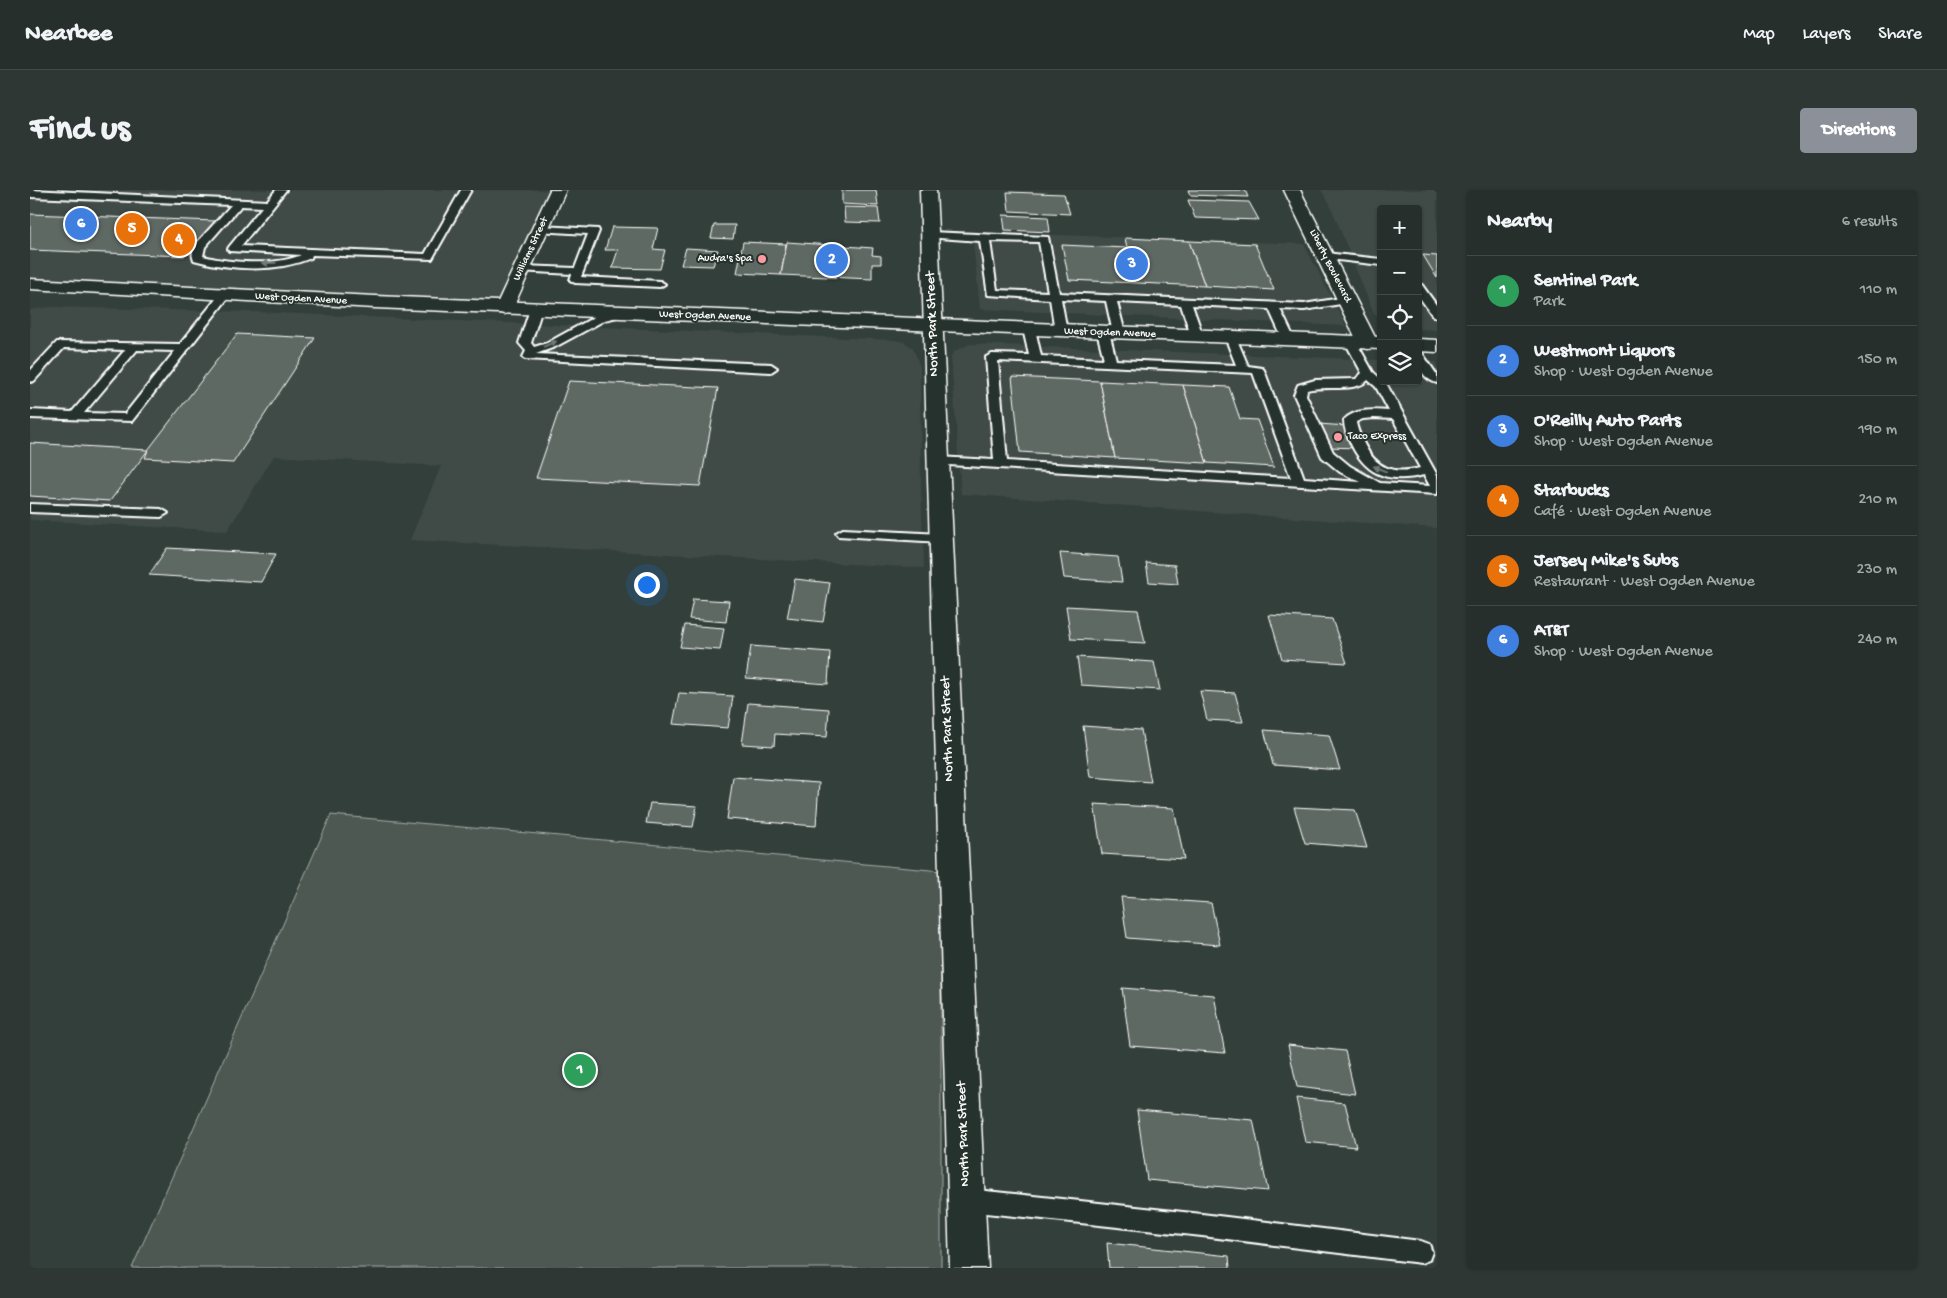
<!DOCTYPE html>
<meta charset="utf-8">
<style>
:root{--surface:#262f2c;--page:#2e3734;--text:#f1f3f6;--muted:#a4a9a9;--line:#424a48;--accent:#8c9099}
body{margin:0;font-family:"Gochi Hand",sans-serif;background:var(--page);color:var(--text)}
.controls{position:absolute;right:15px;top:15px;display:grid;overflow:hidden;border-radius:5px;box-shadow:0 1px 4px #0004}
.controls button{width:45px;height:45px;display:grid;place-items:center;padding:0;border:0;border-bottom:1px solid var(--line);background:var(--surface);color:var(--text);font:25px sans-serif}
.you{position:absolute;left:616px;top:394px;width:18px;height:18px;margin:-12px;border:4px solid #fff;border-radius:50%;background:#1a73e8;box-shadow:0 0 0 8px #1a73e833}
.badge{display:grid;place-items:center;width:32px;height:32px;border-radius:50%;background:var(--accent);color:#fff;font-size:16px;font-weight:700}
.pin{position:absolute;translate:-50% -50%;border:2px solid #fff;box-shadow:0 1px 5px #0006}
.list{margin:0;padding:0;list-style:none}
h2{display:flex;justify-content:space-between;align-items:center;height:65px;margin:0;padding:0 20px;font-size:21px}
h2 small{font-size:16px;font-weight:400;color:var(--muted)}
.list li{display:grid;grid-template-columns:32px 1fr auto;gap:15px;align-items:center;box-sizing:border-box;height:70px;padding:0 20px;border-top:1px solid var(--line)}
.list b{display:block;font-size:19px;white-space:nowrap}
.list p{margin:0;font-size:16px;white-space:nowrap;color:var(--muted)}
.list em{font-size:16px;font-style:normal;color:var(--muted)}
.icon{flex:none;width:28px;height:28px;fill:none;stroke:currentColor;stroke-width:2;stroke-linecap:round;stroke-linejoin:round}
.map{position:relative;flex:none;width:1407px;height:1078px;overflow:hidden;border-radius:5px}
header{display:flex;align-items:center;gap:30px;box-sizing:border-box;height:70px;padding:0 25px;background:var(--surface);border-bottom:1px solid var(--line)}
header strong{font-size:24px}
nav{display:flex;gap:28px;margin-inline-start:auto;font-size:18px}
.intro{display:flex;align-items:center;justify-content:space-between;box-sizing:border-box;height:120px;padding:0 30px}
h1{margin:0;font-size:35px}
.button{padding:12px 22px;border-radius:5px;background:var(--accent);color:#fff;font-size:18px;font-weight:700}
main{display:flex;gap:30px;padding:0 30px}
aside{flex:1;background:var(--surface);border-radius:5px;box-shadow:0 1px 4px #0004}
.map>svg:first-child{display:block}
</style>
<header>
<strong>Nearbee</strong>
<nav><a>Map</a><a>Layers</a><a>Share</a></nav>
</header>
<div class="intro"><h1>Find us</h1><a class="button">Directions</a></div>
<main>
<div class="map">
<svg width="1407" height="1078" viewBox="0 0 1407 1078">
<rect width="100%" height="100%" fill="#333f3a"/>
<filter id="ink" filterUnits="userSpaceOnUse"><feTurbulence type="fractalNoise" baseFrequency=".02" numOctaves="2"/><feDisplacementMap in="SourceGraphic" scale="10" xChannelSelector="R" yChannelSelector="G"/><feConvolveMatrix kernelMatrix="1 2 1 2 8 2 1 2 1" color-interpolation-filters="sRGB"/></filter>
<g filter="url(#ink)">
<!-- built -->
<g fill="#404c47">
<polygon points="0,0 528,0 473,122 0,101"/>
<polygon points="1291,0 1407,0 1407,140 1388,139 1388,19 1351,19 1351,129 1344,124 1299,12"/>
<polygon points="942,42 1274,54 1316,136 950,119"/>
<polygon points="20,117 224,122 864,150 874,152 883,158 890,177 891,301 894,378 380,350 411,276 244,266 197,341 0,330 0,120"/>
<polygon points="940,154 1351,170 1351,191 1388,191 1388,171 1407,172 1407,338 931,304 921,166 925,161"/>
</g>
<!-- green -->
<polygon fill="#4d5853" stroke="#a6aca9" points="301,625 911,681 911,1078 102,1078"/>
<!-- building -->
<g fill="#5f6964" stroke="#fff">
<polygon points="812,0 846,0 848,16 812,14"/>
<polygon points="1158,0 1215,0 1218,7 1160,5"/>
<polygon points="977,2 1034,4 1040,24 979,21"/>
<polygon points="1158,10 1219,12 1229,30 1165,28"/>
<polygon points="814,17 848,18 850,33 815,32"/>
<polygon points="0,24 185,31 154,66 0,60"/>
<polygon points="973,25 1018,27 1020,42 975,40"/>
<polygon points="684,35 705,35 703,49 681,48"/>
<polygon points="582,37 628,38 623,59 635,60 630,79 582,78 588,60 575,60"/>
<polygon points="1095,48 1159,51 1175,96 1039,90 1032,55 1097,58"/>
<polygon points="1159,51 1225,54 1244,100 1175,96"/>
<polygon points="713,52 756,54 751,85 707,83"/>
<polygon points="757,52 843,58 842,65 851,66 851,74 842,74 842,89 751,85"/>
<polygon points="656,58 688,60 683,76 651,75"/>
<polygon points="1393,65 1407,66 1407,88"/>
<polygon points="207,144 285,148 203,273 115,268 118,260"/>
<polygon points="982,187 1070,191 1085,268 990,262"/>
<polygon points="539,191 688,198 670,296 506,288"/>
<polygon points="1070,191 1153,195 1177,273 1085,268"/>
<polygon points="1153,195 1199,197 1210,229 1227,230 1244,277 1177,273"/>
<polygon points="1289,234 1316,236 1326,258 1299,257"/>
<polygon points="0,253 118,260 80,311 0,306"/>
<polygon points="137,358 246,364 231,392 119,385"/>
<polygon points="1030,363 1088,367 1092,392 1034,388"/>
<polygon points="1116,373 1145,375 1148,394 1119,392"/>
<polygon points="765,389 800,393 793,432 757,428"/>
<polygon points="663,409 699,411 696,432 659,429"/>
<polygon points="1036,416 1108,420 1115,453 1041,449"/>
<polygon points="1239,425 1302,429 1317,473 1252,469"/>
<polygon points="655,435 694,438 690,460 650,457"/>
<polygon points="721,456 800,462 798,494 716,488"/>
<polygon points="1047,467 1124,472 1130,500 1051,495"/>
<polygon points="1170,501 1205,503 1213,532 1177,530"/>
<polygon points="649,503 703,506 698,538 643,534"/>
<polygon points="718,513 799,519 797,547 745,544 744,556 712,554"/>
<polygon points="1053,536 1111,540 1121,592 1060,587"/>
<polygon points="1234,540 1299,545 1310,580 1243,575"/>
<polygon points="703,587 789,593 786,636 697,629"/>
<polygon points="620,613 667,616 663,637 616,633"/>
<polygon points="1064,614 1144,618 1154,669 1072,664"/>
<polygon points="1264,617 1325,620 1337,658 1275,653"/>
<polygon points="1091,707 1181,713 1190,755 1097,748"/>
<polygon points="1092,798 1184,805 1195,863 1100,856"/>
<polygon points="1258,855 1315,861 1325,904 1267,897"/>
<polygon points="1266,908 1315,913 1326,957 1275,952"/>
<polygon points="1107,920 1223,930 1238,1001 1117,990"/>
<polygon points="1077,1053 1199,1066 1200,1078 1079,1078"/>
</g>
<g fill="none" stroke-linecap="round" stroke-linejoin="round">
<!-- service casing -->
<g stroke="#fff" stroke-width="4">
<g id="service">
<path d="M0 0 237 11 246 0H256L211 56 395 64 431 0H441L402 69 282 65 281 68C246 83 200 80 164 70 161 65 163 59 166 54L201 15 0 7ZM211 16 232 17 199 57 198 59 199 61 271 65C247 76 199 73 173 66L175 57Z"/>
<polygon points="510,36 568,39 569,41 551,87 630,91 635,94 630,97 545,93 540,90 542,84 488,81 487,79 488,77 492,76 545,78 558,44 506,41 506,37"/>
<path d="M899 42 1018 47 1029 103 1274 114 1317 107 1322 110 1317 113 1274 120 1250 119 1265 150 1259 153 1253 150 1239 119 1162 115 1173 146 1167 149 1161 146 1151 115 1087 112 1095 143 1089 146 1083 143 1076 111 1031 109 1037 141 1031 144 1025 141 1020 109 958 105 950 51 895 47 894 45ZM960 51 1009 52 1018 102 967 100Z"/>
<polygon points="1295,63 1351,69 1351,75 1291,68 1290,66 1291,64"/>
<polygon points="1388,94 1392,95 1407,116 1407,127 1403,126 1388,105"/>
<path d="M194 103 199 106 198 108 102 231 0 228V220L42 222 95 160 34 158 4 191 0 192V181L27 152 150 154 190 104ZM107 160 145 161 95 224 54 223Z"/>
<polygon points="506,116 512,119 501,153 504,157 517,153 568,125 591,120 597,123 595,125 575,130 525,157 506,164 741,174 747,178 741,182 495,169 493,167 496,161 489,153 500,119"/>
<path d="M999 136 1005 139 1011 166 1074 169 1067 142 1073 139 1079 142 1086 170 1206 175 1195 147 1197 145H1205L1218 176 1232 178 1234 180 1274 288 1331 292 1310 282 1292 267 1264 205 1268 195 1285 190 1326 189 1332 183 1315 152 1317 150H1325L1343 182 1357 195 1407 285V304L902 274 901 271 902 268 907 267 964 270 956 167 962 164 999 165 993 139ZM968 171 1223 183 1261 288 977 271ZM1338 190 1346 197 1359 221C1344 220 1325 218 1314 230 1314 240 1318 247 1322 256 1338 287 1361 293 1394 285L1400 296 1350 293 1320 276 1303 262 1276 205 1277 200C1295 195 1326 203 1338 190ZM1344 228 1363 229 1390 278C1363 285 1346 278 1334 254 1331 247 1327 240 1326 232L1333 229Z"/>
<path d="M1388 162 1392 163 1407 185V193C1392 189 1388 176 1388 162Z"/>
<polygon points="0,314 131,319 138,323 131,327 0,322"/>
<polygon points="813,339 911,344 916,345 918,348 916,351 911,352 808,346 806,343"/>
<polygon points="937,999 1172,1024 1391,1051 1399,1054 1402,1062 1399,1070 1391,1073 1172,1046 937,1021 929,1018 926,1010 929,1002"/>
</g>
</g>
<!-- minor casing -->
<g stroke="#fff" stroke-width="3">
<g id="minor">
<polygon points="520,0 536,0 483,118 481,122 474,124 467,122 465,118"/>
<polygon points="890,0 906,0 958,1078 920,1078"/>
<polygon points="1254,0 1270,0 1348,153 1345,157 1338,159 1331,157 1328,153"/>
</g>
</g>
<!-- primary casing -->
<g stroke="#fff" stroke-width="3">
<g id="primary">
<polygon points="0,89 345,106 1351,147 1351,159 345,118 0,99"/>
<polygon points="1388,149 1407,150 1407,162 1388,161"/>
</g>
</g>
<!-- service -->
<use href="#service" fill="#26332d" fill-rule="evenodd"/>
<!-- minor -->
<use href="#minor" fill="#26332d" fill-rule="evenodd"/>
<!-- primary -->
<use href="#primary" fill="#26332d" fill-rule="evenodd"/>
</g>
<!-- one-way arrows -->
<defs><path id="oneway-solid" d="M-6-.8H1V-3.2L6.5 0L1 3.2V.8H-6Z" transform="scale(1.25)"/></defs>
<g fill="#727a76">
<use href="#oneway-solid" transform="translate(239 73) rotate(179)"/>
<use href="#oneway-solid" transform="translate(520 154) rotate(-23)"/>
<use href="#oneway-solid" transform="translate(1350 279) rotate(-157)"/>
</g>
</g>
<!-- markers -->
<g fill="#ff9aa2" stroke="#26332d" stroke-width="2">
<circle cx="732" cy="69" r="5"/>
<circle cx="1308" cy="247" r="5"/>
</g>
<g text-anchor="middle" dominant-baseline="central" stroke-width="4" stroke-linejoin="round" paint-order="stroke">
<!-- far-street labels -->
<g font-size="11" fill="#fff" stroke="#26332d">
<text transform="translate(501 59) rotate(-65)">Williams Street</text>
<text transform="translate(1300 76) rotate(63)">Liberty Boulevard</text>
<text transform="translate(271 109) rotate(3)">West Ogden Avenue</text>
<text transform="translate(675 126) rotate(2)">West Ogden Avenue</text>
<text transform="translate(1080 143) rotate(2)">West Ogden Avenue</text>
</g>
<!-- far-poi labels -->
<g font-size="11" fill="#fff" stroke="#26332d" text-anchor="end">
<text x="722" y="69">Audra's Spa</text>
<text x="1318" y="247" text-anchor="start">Taco Express</text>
</g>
<!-- street labels -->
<g font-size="14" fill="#fff" stroke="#26332d">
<text transform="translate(903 134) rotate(-92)">North Park Street</text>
<text transform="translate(918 539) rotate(-92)">North Park Street</text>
<text transform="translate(934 944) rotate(-92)">North Park Street</text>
</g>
</g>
</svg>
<div class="controls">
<button>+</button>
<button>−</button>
<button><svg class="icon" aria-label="locate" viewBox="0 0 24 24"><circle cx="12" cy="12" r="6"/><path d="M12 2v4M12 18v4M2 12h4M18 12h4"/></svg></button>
<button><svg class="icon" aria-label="layers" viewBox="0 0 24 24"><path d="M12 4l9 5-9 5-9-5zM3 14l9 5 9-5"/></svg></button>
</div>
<div class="you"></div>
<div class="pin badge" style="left:550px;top:880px;background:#2e9e5b">1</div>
<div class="pin badge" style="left:802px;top:70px;background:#3f7fe0">2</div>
<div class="pin badge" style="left:1102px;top:74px;background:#3f7fe0">3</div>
<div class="pin badge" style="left:149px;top:50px;background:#e8710a">4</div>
<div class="pin badge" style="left:102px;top:39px;background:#e8710a">5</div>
<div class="pin badge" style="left:51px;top:34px;background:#3f7fe0">6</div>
</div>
<aside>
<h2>Nearby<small>6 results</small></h2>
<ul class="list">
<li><span class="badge" style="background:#2e9e5b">1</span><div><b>Sentinel Park</b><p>Park</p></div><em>110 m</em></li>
<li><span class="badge" style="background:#3f7fe0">2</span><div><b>Westmont Liquors</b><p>Shop · West Ogden Avenue</p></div><em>150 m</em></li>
<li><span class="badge" style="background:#3f7fe0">3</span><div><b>O'Reilly Auto Parts</b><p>Shop · West Ogden Avenue</p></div><em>190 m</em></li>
<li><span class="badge" style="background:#e8710a">4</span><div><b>Starbucks</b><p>Café · West Ogden Avenue</p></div><em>210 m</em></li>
<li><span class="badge" style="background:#e8710a">5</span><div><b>Jersey Mike's Subs</b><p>Restaurant · West Ogden Avenue</p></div><em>230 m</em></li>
<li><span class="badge" style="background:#3f7fe0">6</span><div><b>AT&amp;T</b><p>Shop · West Ogden Avenue</p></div><em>240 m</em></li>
</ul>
</aside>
</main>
